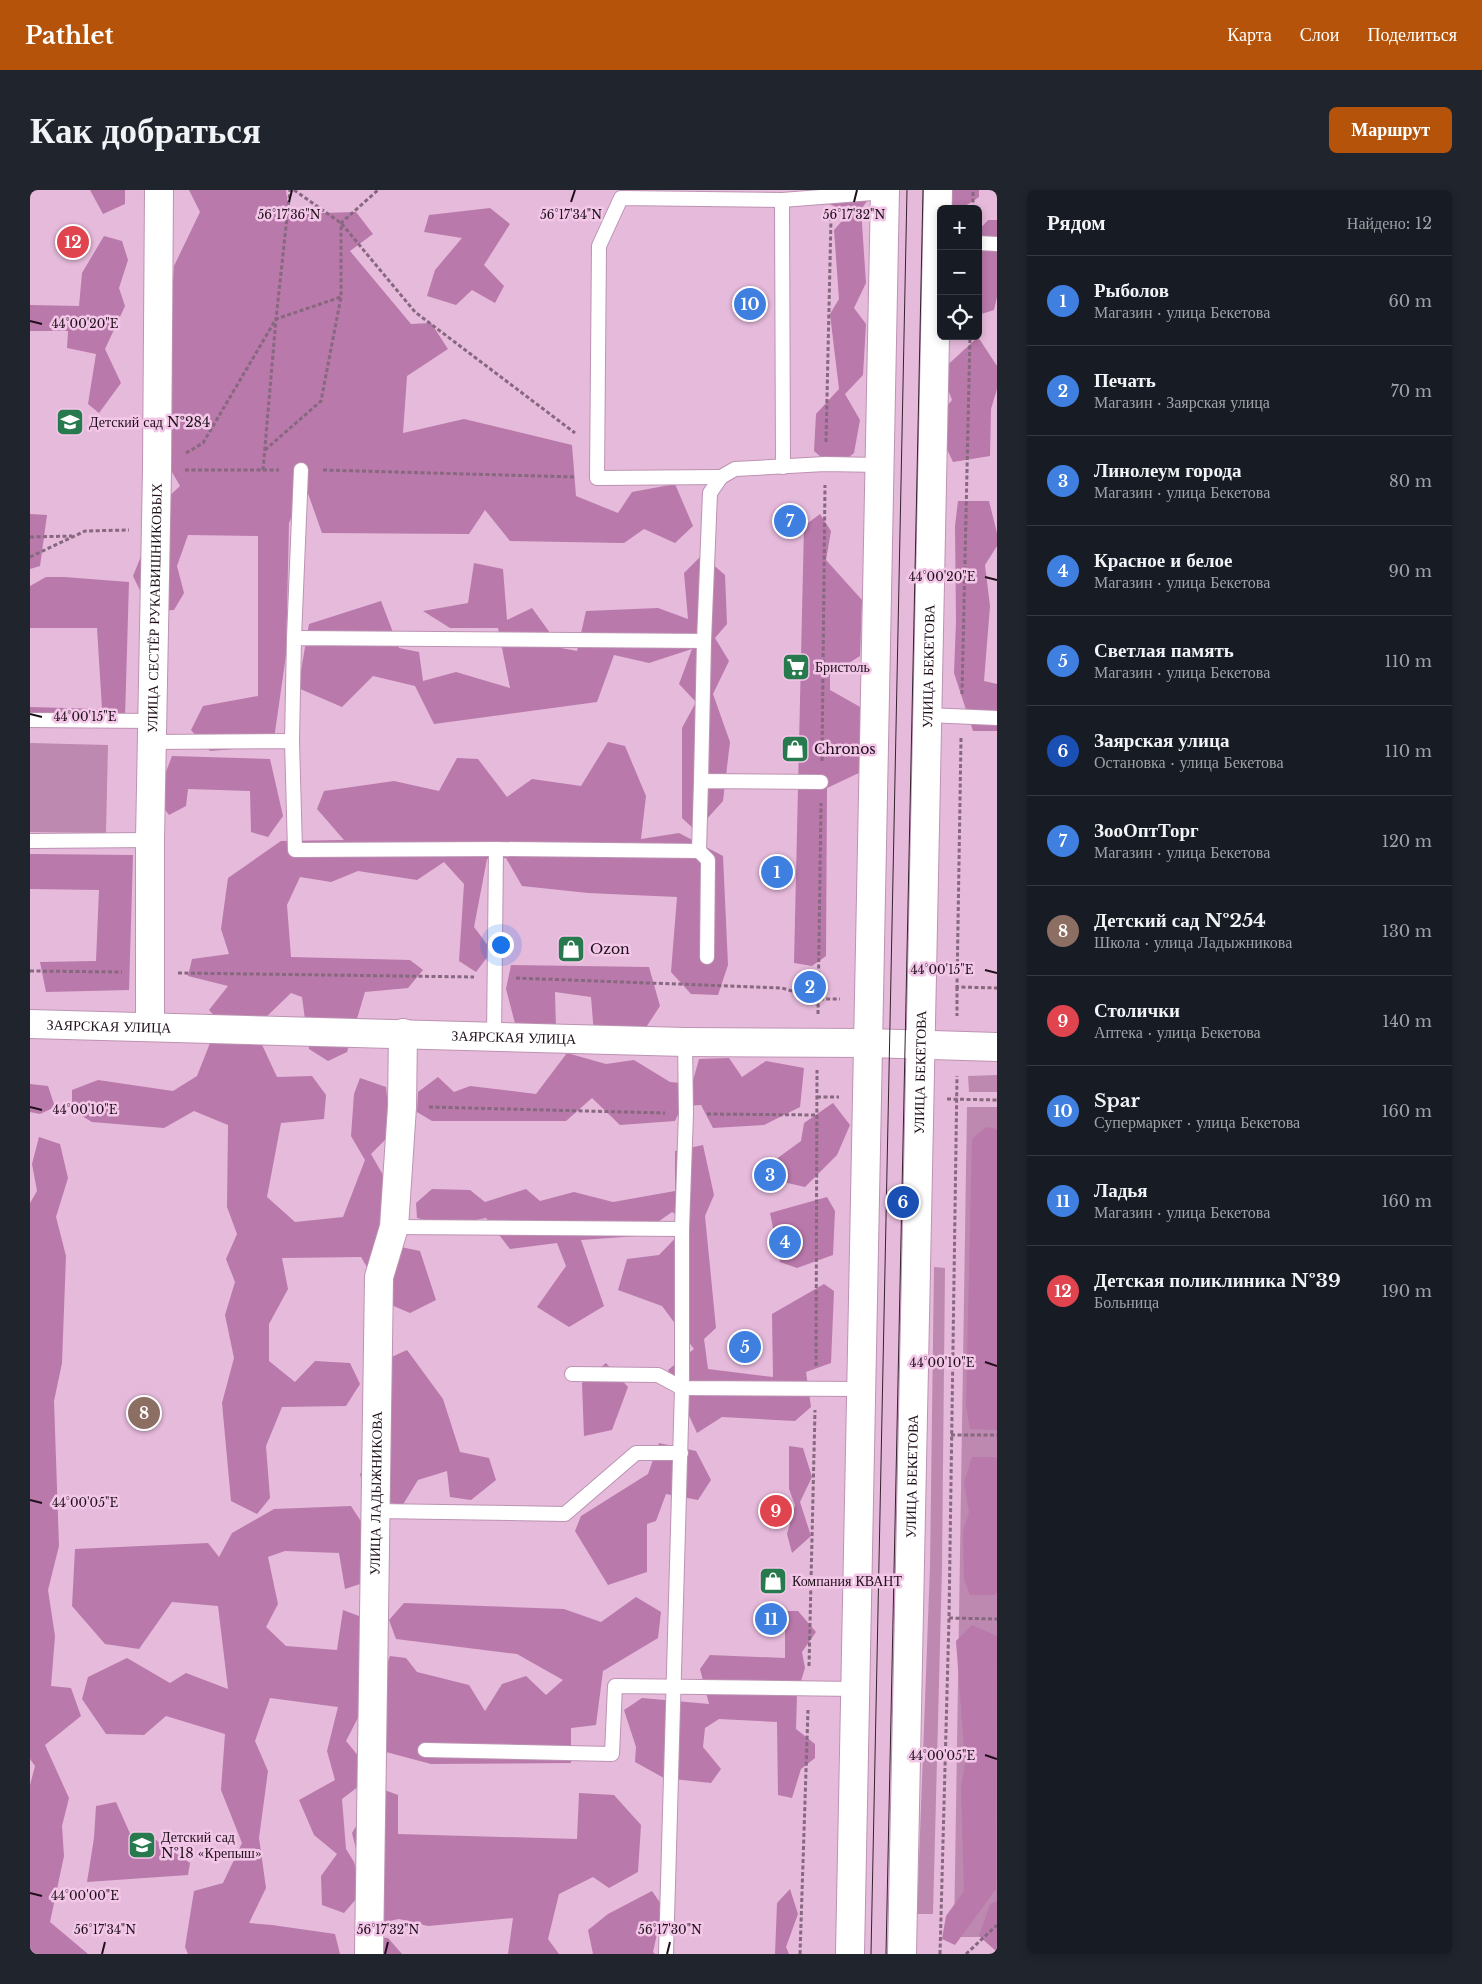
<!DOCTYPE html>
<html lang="ru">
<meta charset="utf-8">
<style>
:root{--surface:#171b24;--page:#20242c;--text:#f1f3f6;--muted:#9ea1a6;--line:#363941;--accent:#b45309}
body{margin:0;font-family:"Libre Baskerville",serif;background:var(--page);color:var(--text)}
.controls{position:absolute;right:15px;top:15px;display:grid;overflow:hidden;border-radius:8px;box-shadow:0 2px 8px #0003}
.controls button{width:45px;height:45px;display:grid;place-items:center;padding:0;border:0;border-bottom:1px solid var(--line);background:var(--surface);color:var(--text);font:25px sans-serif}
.you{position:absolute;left:470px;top:754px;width:18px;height:18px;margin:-12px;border:4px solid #fff;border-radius:50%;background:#1a73e8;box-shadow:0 0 0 8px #1a73e833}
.badge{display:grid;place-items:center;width:32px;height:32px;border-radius:50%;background:var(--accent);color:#fff;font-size:16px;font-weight:700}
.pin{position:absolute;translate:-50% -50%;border:2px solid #fff;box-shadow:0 1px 5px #0006}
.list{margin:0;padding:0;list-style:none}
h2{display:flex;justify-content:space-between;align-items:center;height:65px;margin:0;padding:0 20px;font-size:21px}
h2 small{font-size:16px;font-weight:400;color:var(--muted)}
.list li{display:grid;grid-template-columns:32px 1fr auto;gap:15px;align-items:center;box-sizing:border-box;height:90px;padding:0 20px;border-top:1px solid var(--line)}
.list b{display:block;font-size:19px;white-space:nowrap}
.list p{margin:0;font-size:16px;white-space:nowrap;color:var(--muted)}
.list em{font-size:16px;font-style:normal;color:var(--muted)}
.icon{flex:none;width:28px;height:28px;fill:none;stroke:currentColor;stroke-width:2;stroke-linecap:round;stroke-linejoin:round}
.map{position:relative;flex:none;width:967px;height:1764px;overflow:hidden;border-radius:8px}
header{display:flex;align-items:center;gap:30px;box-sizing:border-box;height:70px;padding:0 25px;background:var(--accent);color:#fff}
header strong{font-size:24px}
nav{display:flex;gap:28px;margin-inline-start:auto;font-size:18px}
.intro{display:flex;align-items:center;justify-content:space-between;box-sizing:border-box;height:120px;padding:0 30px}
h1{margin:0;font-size:35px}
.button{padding:12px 22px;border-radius:8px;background:var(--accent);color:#fff;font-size:18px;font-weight:700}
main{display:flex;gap:30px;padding:0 30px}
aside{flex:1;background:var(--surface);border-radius:8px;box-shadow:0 2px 8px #0003}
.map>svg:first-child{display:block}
</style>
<header>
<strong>Pathlet</strong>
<nav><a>Карта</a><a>Слои</a><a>Поделиться</a></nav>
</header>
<div class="intro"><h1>Как добраться</h1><a class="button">Маршрут</a></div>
<main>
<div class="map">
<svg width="967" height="1764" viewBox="0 0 967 1764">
<rect width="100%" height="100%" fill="#e6badb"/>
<!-- green -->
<g fill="#bd89b0">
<polygon points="0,553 78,555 76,643 0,642"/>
<polygon points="967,885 967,902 939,902 938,886"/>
<polygon points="937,917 967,917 967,1747 924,1747"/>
<polygon points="904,1077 915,1078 912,1377 903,1724 887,1724 900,1376"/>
</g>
<!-- forest -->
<g fill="#b979ab">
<polygon points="60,0 95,0 95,14 73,24"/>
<polygon points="159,0 256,0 259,24 326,22 343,44 320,61 381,134 401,133 418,159 377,186 373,243 434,229 542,255 546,306 588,323 602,302 645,294 663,336 645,353 614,339 594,353 480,351 455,320 439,344 292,343 275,295 259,333 256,465 243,556 180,561 161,540 173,516 228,506 228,346 158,345 147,376 154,403 144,420 120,421 103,386 133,312 150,296 131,263 144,76 170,22"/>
<polygon points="846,0 831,19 836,93 824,118 836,134 833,185 815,204 830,230 824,263 805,279 784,261 786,224 809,199 800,124 809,109 804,40 819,23 791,10"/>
<path d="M909 0H949V7C931 19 929 22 909 11Z"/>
<polygon points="460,18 480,34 454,75 474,96 465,113 442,100 426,115 397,106 405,80 432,48 394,42 399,25"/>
<polygon points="958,30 967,30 967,107 964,120 948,125 948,41"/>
<polygon points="74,46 92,51 98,70 89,98 95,116 75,159 91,193 69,223 58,214 66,164 37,158 38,141 0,141 0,115 49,116 52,83"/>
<polygon points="948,147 967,176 967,199 961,219 960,266 923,272 904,232 922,210 911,181"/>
<polygon points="928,311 959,311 967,343 967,356 955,375 960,416 954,491 967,494 967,541 943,541 924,483 926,431 925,336"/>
<polygon points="0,324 17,325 10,376 0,379"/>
<polygon points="790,324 801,341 796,370 832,410 830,466 800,485 800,500 832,518 831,582 797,598 796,766 782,776 764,773 774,336"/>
<polygon points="672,365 695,385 697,434 685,448 699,471 683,504 700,552 693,611 666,641 652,628 652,538 666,512 649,494 662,459 619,473 584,465 567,512 404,534 385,496 343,486 312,517 268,498 279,434 351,411 369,458 389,462 393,491 426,482 480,498 468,438 420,438 393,421 438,413 444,373 473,379 477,430 502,418 531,458 547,461 556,421 628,418 658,429 654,383"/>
<polygon points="16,387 34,387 99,392 95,528 0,528 0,517 72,519 67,438 0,438 0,396"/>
<polygon points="578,552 595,556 616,606 611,649 649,643 693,666 698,775 688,805 661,804 641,782 647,707 558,703 492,696 476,668 457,669 444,737 462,761 446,782 429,771 434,694 414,672 387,690 328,681 301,692 270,687 257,715 261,767 380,770 393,780 378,798 335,802 317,862 298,871 279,859 272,807 261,803 231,832 192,834 179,820 198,796 158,786 162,769 199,764 191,739 198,688 251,651 314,650 287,619 294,601 364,591 409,601 427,568 448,569 477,607 502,589 551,596"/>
<polygon points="142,566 240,569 253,626 238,647 221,642 220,601 158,599 156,616 139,625 126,608"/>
<polygon points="0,664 103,665 99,800 16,802 10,772 66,771 69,700 0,699"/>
<polygon points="481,775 619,777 630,816 611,845 564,844 561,807 525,802 526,839 487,841 476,799"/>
<polygon points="227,844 247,887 282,886 296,905 294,929 251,933 237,1007 265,1032 313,1027 335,970 321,946 324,904 330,888 356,897 361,944 341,964 357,992 347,1052 390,1061 406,1110 380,1123 359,1114 331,1067 252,1068 258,1099 239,1134 239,1171 265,1192 285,1171 320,1173 330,1194 316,1216 252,1217 236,1256 240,1308 227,1324 201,1311 192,1213 204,1168 195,1125 205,1092 196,1069 207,1044 197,1017 198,935 164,921 134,938 62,932 42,920 42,900 68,890 143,901 167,886 182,848"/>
<polygon points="537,863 576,874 604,870 640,892 662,894 669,869 699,868 712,887 736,871 774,878 770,917 734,935 683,938 671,915 652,916 645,931 590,935 562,908 536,931 402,931 387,922 388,902 408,887 424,902 440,896 506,904"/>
<polygon points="0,894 18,896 25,917 10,924 0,922"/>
<polygon points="803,913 820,935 807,965 775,997 753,992 745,970 771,951 774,933"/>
<polygon points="956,937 967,939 967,1240 940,1239 936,1215 942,949"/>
<polygon points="9,947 30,954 38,988 26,1027 36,1066 32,1173 24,1211 29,1356 18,1400 25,1446 21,1496 41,1498 51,1526 15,1555 39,1608 32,1636 34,1666 20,1732 58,1764 0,1764 0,1595 5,1576 0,1569 0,1013 7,1001 2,974"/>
<polygon points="673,955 684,1005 675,1026 686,1138 674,1149 678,1179 743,1187 742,1124 794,1094 804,1101 801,1173 776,1182 781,1217 765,1231 692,1227 667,1243 638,1180 664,1159 632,1116 588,1100 597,1069 629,1065 660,1033 642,1022 608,1046 551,1050 574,1116 539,1137 507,1117 536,1076 527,1053 480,1059 456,1028 418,1035 387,1028 386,1013 402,999 440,1000 455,1012 496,999 510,1011 544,1002 583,1012 645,1001 645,961"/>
<polygon points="797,1007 805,1021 803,1065 767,1078 750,1072 740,1023"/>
<polygon points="377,1160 413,1209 430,1262 459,1268 466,1290 441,1310 420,1307 417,1281 388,1290 372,1316 335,1305 330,1284 360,1250 355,1170"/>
<polygon points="576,1173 598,1197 582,1240 554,1246 552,1193"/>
<polygon points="629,1253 666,1261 681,1290 668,1310 636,1304 626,1331 617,1334 617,1382 578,1395 545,1341 551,1326 618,1284"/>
<polygon points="759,1256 773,1258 782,1287 770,1312 781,1346 762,1363 757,1344 765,1315 759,1299"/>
<polygon points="942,1267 965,1267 967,1269 967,1402 965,1405 940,1405 934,1389 933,1341 939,1322 934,1293"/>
<polygon points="321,1316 345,1353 333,1393 315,1399 309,1363 255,1361 238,1367 248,1414 236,1437 256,1456 307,1460 313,1420 329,1426 333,1518 316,1551 330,1568 333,1593 312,1609 316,1659 324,1672 332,1702 314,1723 292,1715 291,1686 307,1664 284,1645 269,1610 305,1590 297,1561 308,1517 240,1508 225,1551 238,1581 229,1648 236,1698 219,1733 242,1735 305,1744 310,1764 158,1764 155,1757 164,1701 193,1693 212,1653 191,1600 195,1544 136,1526 114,1545 76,1544 52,1509 58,1487 97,1468 140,1493 156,1483 198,1499 188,1416 142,1412 109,1459 75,1454 42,1416 45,1359 178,1353 189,1367 202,1343 244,1319"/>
<polygon points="606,1407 631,1422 628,1448 573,1481 566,1535 541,1538 541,1573 401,1574 356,1562 342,1515 360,1466 376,1468 387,1482 439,1495 455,1521 472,1494 496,1486 516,1505 533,1490 487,1464 366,1449 359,1430 374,1413 534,1419 571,1432"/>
<polygon points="755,1421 768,1421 786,1442 772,1462 775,1478 767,1504 766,1539 785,1554 785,1568 771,1579 762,1608 748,1605 747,1532 689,1529 675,1538 673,1557 691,1579 681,1593 634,1588 605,1572 606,1557 594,1520 612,1508 679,1514 670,1479 680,1465 755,1468"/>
<polygon points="942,1435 967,1446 966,1699 925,1755 912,1749 916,1726 934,1701 931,1598 935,1573 926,1451"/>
<polygon points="349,1598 368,1605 368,1644 547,1649 549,1603 584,1605 611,1635 608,1682 579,1698 563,1687 529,1704 518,1749 529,1764 478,1764 483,1728 398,1736 369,1729 345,1734 322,1643"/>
<polygon points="86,1612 102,1648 126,1650 160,1673 158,1685 57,1692 64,1648 66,1616"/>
<polygon points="760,1699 768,1724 756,1757 759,1764 745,1764 747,1713"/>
<polygon points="622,1701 633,1717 623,1762 625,1764 563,1764 558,1740 578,1724"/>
<polygon points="967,1711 967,1762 949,1746 960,1714"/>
<polygon points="330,1746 358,1748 372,1764 325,1764"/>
</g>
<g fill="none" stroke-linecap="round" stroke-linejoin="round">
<!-- service casing -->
<g stroke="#bd93b3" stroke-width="16">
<g id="service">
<polyline points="752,10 855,2"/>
<polyline points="948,53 967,54"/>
<polyline points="691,287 567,288 569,56 591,8 752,10 753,277"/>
<polyline points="264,448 271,280"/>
<polyline points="674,451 680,303 691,287 705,279 795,274 850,275"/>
<polyline points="897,525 967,528"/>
<polyline points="0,530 122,531"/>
<polyline points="262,551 264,448 674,451 671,591"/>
<polyline points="122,552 262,551 265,660 466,659 669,661 671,591 791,592"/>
<polyline points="0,651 120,650"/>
<polyline points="669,661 678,670 677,767"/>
<polyline points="464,848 466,659"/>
<polyline points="364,1037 652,1039"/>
<polyline points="542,1184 628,1185 652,1198 831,1199"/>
<polyline points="347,1321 535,1324 606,1263 651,1263"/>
<polyline points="395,1560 582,1564 585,1496 825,1499"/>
<polyline points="636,1764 652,1198 652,1039 656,923 655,852"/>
</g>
</g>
<!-- minor casing -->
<g stroke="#bd93b3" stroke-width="30">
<g id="minor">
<path id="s1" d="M0 834 655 852 838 853"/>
<path id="s2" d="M120 836V650L127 280 129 0"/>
<path id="s3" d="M339 1764 349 1087 364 1037 372 917 373 843"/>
</g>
</g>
<!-- tertiary casing -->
<g stroke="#bd93b3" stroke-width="30">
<polyline id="tertiary" points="838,853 967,857"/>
</g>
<!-- secondary casing -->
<g stroke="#bd93b3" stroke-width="30">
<g id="secondary">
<polyline points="820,1764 855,0"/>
<path id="s4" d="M872 1764 908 0"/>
</g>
</g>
<!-- path -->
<g stroke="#86687f" stroke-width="3" stroke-dasharray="4 2.5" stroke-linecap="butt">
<polyline points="264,0 311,33 385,122 545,243"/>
<polyline points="943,19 943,0"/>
<polyline points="796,252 801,28"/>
<polyline points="235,260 291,211 311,107"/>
<polyline points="156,263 173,253 246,129 311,107 311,33 348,0"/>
<polyline points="155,280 249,280"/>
<polyline points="233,280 246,129 260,0"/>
<polyline points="293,280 546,287"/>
<polyline points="0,347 42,346"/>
<polyline points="0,367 55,341 99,340"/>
<polyline points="932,504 940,146"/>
<polyline points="931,548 927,797 967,798"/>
<polyline points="792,571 795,295"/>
<polyline points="0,781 92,782"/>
<polyline points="148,783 444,787"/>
<polyline points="486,788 752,798 789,809 810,809"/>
<polyline points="927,797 927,826"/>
<polyline points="788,824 791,613"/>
<polyline points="787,907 809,907"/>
<polyline points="917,909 967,910"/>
<polyline points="399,917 635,923"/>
<polyline points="677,924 786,925"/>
<polyline points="786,1176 787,880"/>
<polyline points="921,1245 967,1245"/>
<polyline points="919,1428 967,1429"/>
<polyline points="779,1476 785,1220"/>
<polyline points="770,1764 778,1520"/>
<polyline points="910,1764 919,1428 927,886"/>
<polyline points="936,1764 967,1735"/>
</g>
<!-- service -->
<use href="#service" stroke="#fff" stroke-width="14"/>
<!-- minor -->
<use href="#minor" stroke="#fff" stroke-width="28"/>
<!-- tertiary -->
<use href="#tertiary" stroke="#fff" stroke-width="28"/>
<!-- secondary -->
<use href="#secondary" stroke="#fff" stroke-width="28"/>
<!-- tram -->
<g stroke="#352230" stroke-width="1">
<polyline points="841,1764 877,0"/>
<polyline points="856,1764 893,0"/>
</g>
</g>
<!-- ticks -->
<path fill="none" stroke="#1f0f1b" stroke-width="2" d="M259 12 262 0M541 12 545 0M824 12 827 0M0 131 12 134M955 387 967 390M0 524 12 527M955 780 967 783M0 917 12 920M955 1172 967 1176M0 1310 12 1313M955 1565 967 1569M0 1703 12 1706M72 1764 75 1752M355 1764 358 1752M637 1764 640 1752"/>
<!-- icons -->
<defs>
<g id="school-square" transform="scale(1.4375)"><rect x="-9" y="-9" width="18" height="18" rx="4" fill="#267a4d" stroke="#f3c7e8"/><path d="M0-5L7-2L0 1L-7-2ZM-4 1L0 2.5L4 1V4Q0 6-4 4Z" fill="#fff"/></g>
<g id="supermarket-square" transform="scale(1.4375)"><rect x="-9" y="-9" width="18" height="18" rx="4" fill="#267a4d" stroke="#f3c7e8"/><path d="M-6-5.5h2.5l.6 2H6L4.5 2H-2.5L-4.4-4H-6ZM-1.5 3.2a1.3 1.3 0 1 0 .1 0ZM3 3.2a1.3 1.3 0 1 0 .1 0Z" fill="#fff"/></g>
<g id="shop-square" transform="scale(1.4375)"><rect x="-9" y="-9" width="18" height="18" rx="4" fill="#267a4d" stroke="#f3c7e8"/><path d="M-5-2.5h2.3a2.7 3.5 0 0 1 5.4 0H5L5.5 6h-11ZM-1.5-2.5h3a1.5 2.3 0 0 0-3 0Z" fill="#fff"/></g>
</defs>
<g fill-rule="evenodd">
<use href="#school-square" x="40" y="232"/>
<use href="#supermarket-square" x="766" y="477"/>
<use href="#shop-square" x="765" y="559"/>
<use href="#shop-square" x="541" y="759"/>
<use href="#shop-square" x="743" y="1391"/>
<use href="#school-square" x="112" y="1655"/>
</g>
<g text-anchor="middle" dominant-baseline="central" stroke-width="5" stroke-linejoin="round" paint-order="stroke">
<!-- poi labels -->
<g font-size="14" fill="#1f0f1b" stroke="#f3c7e8" text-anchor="start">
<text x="59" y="232">Детский сад №284</text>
<text x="785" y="477">Бристоль</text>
<text x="784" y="559">Chronos</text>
<text x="560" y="759">Ozon</text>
<text x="762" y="1391">Компания КВАНТ</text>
<text x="131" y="1647">Детский сад<tspan x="131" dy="16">№18 «Крепыш»</tspan></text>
</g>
<!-- street labels -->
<g font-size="14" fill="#1f0f1b" stroke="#f3c7e8">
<text stroke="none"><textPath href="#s2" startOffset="418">УЛИЦА СЕСТЁР РУКАВИШНИКОВЫХ</textPath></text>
<text stroke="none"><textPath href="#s4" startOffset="1288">УЛИЦА БЕКЕТОВА</textPath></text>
<text stroke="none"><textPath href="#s1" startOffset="79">ЗАЯРСКАЯ УЛИЦА</textPath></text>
<text stroke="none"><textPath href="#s1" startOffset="484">ЗАЯРСКАЯ УЛИЦА</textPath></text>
<text stroke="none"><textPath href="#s4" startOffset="882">УЛИЦА БЕКЕТОВА</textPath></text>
<text stroke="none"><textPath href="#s4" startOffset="478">УЛИЦА БЕКЕТОВА</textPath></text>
<text stroke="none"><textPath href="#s3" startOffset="461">УЛИЦА ЛАДЫЖНИКОВА</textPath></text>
</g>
</g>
<g font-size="12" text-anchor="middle" fill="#1f0f1b" stroke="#f3c7e8" stroke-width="5" stroke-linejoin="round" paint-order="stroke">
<text x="259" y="29">56°17'36"N</text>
<text x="541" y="29">56°17'34"N</text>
<text x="824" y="29">56°17'32"N</text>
<text x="55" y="138">44°00'20"E</text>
<text x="912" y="391">44°00'20"E</text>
<text x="55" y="531">44°00'15"E</text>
<text x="912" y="784">44°00'15"E</text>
<text x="55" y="924">44°00'10"E</text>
<text x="912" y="1177">44°00'10"E</text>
<text x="55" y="1317">44°00'05"E</text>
<text x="912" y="1570">44°00'05"E</text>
<text x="55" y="1710">44°00'00"E</text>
<text x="75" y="1744">56°17'34"N</text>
<text x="358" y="1744">56°17'32"N</text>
<text x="640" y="1744">56°17'30"N</text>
</g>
</svg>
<div class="controls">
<button>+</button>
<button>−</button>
<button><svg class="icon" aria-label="locate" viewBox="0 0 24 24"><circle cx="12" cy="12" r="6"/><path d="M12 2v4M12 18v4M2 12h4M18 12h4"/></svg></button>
</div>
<div class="you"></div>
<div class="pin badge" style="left:747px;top:682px;background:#3f7fe0">1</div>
<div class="pin badge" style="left:780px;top:797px;background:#3f7fe0">2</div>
<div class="pin badge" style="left:740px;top:985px;background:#3f7fe0">3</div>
<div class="pin badge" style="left:755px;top:1052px;background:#3f7fe0">4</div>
<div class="pin badge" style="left:715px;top:1157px;background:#3f7fe0">5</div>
<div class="pin badge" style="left:873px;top:1012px;background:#1a4fb4">6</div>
<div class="pin badge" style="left:760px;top:331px;background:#3f7fe0">7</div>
<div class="pin badge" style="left:114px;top:1223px;background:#8d6e63">8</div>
<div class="pin badge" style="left:746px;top:1321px;background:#e0444e">9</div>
<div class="pin badge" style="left:720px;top:114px;background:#3f7fe0">10</div>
<div class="pin badge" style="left:741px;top:1429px;background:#3f7fe0">11</div>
<div class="pin badge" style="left:43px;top:52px;background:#e0444e">12</div>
</div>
<aside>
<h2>Рядом<small>Найдено: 12</small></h2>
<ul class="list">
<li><span class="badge" style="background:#3f7fe0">1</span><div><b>Рыболов</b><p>Магазин · улица Бекетова</p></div><em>60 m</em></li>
<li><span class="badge" style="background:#3f7fe0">2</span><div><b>Печать</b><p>Магазин · Заярская улица</p></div><em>70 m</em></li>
<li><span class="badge" style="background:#3f7fe0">3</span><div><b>Линолеум города</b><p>Магазин · улица Бекетова</p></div><em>80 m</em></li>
<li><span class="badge" style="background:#3f7fe0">4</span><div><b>Красное и белое</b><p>Магазин · улица Бекетова</p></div><em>90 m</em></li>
<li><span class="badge" style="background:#3f7fe0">5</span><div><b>Светлая память</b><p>Магазин · улица Бекетова</p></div><em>110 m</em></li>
<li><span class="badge" style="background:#1a4fb4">6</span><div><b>Заярская улица</b><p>Остановка · улица Бекетова</p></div><em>110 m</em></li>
<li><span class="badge" style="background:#3f7fe0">7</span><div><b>ЗооОптТорг</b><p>Магазин · улица Бекетова</p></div><em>120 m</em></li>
<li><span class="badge" style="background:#8d6e63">8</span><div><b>Детский сад №254</b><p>Школа · улица Ладыжникова</p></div><em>130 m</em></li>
<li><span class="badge" style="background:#e0444e">9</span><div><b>Столички</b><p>Аптека · улица Бекетова</p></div><em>140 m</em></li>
<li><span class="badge" style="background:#3f7fe0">10</span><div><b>Spar</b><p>Супермаркет · улица Бекетова</p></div><em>160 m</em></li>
<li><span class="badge" style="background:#3f7fe0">11</span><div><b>Ладья</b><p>Магазин · улица Бекетова</p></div><em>160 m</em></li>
<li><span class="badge" style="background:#e0444e">12</span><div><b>Детская поликлиника №39</b><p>Больница</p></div><em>190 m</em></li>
</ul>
</aside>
</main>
